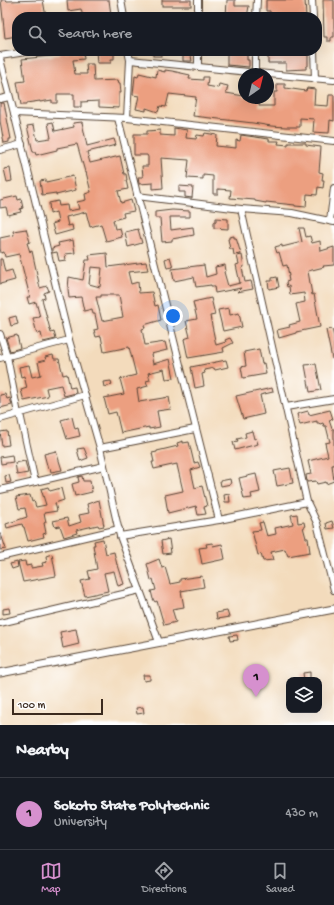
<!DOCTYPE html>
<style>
:root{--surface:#171b24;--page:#20242c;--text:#f1f3f6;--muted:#9ea1a6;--line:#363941;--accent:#d690ce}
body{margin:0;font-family:"Gochi Hand",sans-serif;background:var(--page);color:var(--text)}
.controls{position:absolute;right:12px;bottom:12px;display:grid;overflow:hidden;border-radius:8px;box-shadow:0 4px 16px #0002}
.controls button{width:36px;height:36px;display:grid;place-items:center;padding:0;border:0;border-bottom:1px solid var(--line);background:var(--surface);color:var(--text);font:20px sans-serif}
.compass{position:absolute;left:238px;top:68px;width:36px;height:36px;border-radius:50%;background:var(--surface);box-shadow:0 4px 16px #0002;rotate:35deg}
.scale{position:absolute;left:12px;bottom:10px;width:91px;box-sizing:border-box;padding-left:4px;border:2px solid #3b2a1e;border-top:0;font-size:11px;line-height:14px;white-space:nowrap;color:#3b2a1e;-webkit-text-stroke:3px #fff;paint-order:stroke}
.you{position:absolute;left:173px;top:316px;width:14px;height:14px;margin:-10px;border:3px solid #fff;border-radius:50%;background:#1a73e8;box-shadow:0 0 0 6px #1a73e833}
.badge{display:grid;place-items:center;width:26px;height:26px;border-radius:50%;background:var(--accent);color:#111;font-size:13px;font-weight:700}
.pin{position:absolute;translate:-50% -33px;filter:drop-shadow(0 1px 2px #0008)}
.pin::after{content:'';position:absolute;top:21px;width:14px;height:12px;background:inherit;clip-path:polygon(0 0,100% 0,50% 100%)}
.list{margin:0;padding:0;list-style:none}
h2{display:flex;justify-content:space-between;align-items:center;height:52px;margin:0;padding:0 16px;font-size:17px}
h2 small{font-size:13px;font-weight:400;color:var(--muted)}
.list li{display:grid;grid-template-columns:26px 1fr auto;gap:12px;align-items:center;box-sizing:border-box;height:72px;padding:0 16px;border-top:1px solid var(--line)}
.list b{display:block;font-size:15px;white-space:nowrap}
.list p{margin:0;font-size:13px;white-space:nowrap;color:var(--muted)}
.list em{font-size:13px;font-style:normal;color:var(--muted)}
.icon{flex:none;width:22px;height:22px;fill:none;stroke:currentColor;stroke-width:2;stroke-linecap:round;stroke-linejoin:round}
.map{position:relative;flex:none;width:334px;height:725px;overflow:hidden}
.search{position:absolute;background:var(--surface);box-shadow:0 4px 16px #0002;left:12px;right:12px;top:12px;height:44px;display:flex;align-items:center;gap:10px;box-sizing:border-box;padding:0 14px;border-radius:16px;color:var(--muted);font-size:15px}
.sheet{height:124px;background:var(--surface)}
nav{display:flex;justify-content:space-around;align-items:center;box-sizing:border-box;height:56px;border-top:1px solid var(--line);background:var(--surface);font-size:11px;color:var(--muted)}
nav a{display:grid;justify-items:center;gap:2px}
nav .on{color:var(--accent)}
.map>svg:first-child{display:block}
</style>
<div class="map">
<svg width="334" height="725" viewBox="0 0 334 725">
<rect width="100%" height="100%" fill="#fff"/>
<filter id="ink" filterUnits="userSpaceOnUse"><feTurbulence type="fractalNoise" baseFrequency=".025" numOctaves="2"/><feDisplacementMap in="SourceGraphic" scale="8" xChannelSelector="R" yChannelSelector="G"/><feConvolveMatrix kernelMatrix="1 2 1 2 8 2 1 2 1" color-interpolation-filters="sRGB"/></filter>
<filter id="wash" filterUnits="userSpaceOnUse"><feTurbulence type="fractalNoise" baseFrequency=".012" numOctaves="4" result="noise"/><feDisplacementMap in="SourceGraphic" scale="16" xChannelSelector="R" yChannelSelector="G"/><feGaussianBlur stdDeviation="0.9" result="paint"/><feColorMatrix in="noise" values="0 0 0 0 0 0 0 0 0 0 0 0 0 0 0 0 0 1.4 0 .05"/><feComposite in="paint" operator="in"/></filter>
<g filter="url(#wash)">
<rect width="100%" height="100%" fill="#f3dbbc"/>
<g id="blocks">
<!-- building -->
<g fill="#ec9f80" fill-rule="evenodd">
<polygon points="1,0 6,0 7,1 43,0 46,17 17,17 17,36 5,38"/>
<polygon points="67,0 109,0 111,15 110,17 83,17 81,9 68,11"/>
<rect x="162" y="0" width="29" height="6"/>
<polygon points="227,0 235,0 235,6 249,6 247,17 226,17"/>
<polygon points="266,0 305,0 306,17 270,17 270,11 266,11"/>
<polygon points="323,0 334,0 334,37 331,37 331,41 327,41 327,37 324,37"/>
<polygon points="83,51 84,59 73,60 75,74 87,74 86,64 93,64 94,81 118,80 119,83 120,83 121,93 119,93 119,108 99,107 99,101 81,102 81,107 74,107 74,94 57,94 57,103 52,103 52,100 40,102 40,101 26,103 26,105 21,105 17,82 25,81 22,59 60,55 60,53"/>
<polygon points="96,51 111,51 111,54 114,53 114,59 111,59 111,63 97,63"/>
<rect x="153" y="51" width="8" height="5"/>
<polygon points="183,51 190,51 192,61 183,61"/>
<polygon points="227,51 247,51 247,60 249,60 249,67 227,65"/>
<polygon points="287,51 308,53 308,66 306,66 306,69 286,70 286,63 268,63 268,53 286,53"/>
<polygon points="157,70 165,72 165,70 172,71 190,75 189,79 203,80 203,77 208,77 207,86 218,88 219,84 228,86 226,93 244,96 244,98 260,98 259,106 274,106 274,92 277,92 277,84 285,84 285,88 306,91 307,88 315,89 314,105 328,106 329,95 334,95 334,121 330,120 329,133 313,132 314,119 300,118 300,127 286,127 271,126 253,123 202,117 193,116 196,97 169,94 166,107 160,106 158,112 146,108 146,111 136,109 139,96 133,95 135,76 138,77 139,73 156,77"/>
<polygon points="0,103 4,103 11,139 9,139 9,142 4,143 0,121"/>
<polygon points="53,122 55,131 74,127 73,123 82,122 87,146 114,139 116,145 87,152 90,163 120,156 124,174 126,174 127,180 126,180 128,189 118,191 121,203 131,200 134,211 123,213 124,217 113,220 115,229 120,228 122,237 106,241 101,224 90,227 86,212 66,217 68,226 72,225 73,230 55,235 52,224 58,222 56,212 50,214 49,203 58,201 59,206 67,205 68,211 79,209 77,202 86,200 85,194 91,192 86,172 85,172 77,144 57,148 57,150 36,155 35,152 33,152 27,126 34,125 37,140 51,138 48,123"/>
<polygon points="174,128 187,130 186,138 196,139 197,135 204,136 205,133 217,135 216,146 236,148 236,140 240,141 241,135 269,139 269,141 279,141 278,144 288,145 288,143 306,143 306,145 321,147 319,172 323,173 322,180 324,180 323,188 318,187 317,195 307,194 306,207 295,206 295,205 266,202 266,203 255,201 255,200 230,198 231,190 218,189 218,194 213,194 213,176 203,175 203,179 187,178 189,160 161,158 163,188 153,189 153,183 139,184 138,177 143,177 142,166 148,166 148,157 147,155 134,155 134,134 147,134 147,131 160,130 160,135 174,136"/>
<polygon points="10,168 12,181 7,182 4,169"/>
<polygon points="73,176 76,190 56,195 56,193 42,195 40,181 46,180 46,182"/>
<polygon points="179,186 193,187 192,198 185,197 185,192 179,192"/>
<polygon points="17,196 18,200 21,199 23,208 20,209 21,212 8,215 6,207 0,208 0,200"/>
<polygon points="172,210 190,211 190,217 170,217 171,230 193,227 194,235 172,239 172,241 162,242 160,218 155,218 155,212"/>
<polygon points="216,218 228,219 228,229 214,228 214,222 216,221"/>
<polygon points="299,228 304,228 306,237 310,236 312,243 320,241 321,251 334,247 334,265 323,266 324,267 308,271 312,295 314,294 320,327 296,332 296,333 279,338 277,330 290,327 289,325 300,322 296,304 305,302 304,293 290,295 289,286 287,287 286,282 289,281 288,276 289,276 287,265 283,266 279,252 277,253 275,247 282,245 282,247 302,242"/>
<polygon points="26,229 30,242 27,243 30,252 32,251 40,288 47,286 49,291 44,293 45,298 42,299 51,333 54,332 56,339 43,342 41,333 37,334 33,318 40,317 36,302 29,304 27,297 30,297 19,254 5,257 4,252 1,253 0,248 0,238 14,235 13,231"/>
<polygon points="138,229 142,243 128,247 125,232"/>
<polygon points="234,236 234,238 236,238 241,254 234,255 233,249 230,249 228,239 229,239 229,237"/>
<polygon points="73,240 75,253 65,254 66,260 59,261 57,252 52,253 52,248 59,246 58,243"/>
<path d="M107 253 108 267 146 262 148 270 128 272 131 284 138 282 139 293 152 292 155 306 158 305 161 320 144 325 145 328 142 329 145 345 165 342 167 350 151 354 153 364 170 359 174 378 166 379 164 369 148 373 150 380 146 381 148 386 137 389 139 402 169 397 171 409 157 411 160 427 149 429V427L121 433 116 412 108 414 104 398 124 394 120 379 136 375 129 347 104 352 101 336 96 337 94 330 98 329 95 314H93L92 309 84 311 81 297 69 298 68 289 69 277 83 280 86 260H90L89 255ZM91 267 102 268 100 287 89 284ZM101 295H119L123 317 102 321 96 297H101Z"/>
<polygon points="242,255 244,267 242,268 245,282 251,281 253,289 237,292 241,288 215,293 214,286 211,286 211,285 196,287 194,277 174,281 172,269 204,265 206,277 216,274 215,267 225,265 226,271 224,272 228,286 240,283 236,265 239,264 237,256"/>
<polygon points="170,257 173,267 167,268 165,259"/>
<polygon points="0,259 2,259 5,272 12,270 15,280 0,284"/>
<polygon points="277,277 279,287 269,289 268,281 272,281 272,278"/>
<polygon points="211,298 215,315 210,316 216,345 226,342 225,340 230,338 233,343 223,348 224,352 188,358 184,339 190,337 186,321 197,319 193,302"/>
<polygon points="229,308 230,315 239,313 242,327 223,331 218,310"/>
<polygon points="16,316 18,324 11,326 9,318"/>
<polygon points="332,329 334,337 334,359 332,359 326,330"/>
<polygon points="17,335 20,348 10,351 6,338"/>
<polygon points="259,349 262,364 264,363 266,374 243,378 241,367 246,366 244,352"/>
<polygon points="53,355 54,359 59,359 63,375 67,374 70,388 75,387 76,393 64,396 61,385 46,388 48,396 24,401 21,390 27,388 24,376 21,377 19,367 29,365 32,377 41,375 38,362 46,360 45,357"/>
<polygon points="226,360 228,367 215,370 214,368 204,370 205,373 202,374 204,386 195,388 191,367"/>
<polygon points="316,364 321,390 310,392 305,365"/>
<polygon points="111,381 112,385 104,387 103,382"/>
<polygon points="272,388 273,392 260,395 264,414 243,419 236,396"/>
<polygon points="5,394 7,399 10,398 12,405 0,408 0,395"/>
<polygon points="330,410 333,419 329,420 332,429 334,429 334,465 332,465 334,481 326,484 326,482 317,484 316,481 307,482 306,475 311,474 308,461 328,456 325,443 330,442 326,426 324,426 323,423 320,424 319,423 317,423 317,421 300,425 297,414 308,411 309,415"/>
<polygon points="72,417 75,429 78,428 80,436 67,439 61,420"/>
<polygon points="7,431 9,445 2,446 0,432"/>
<polygon points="252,431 254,439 256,438 258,444 235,450 233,442 238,441 237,439 246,437 245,433"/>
<polygon points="183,441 183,443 189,442 194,463 198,462 200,467 191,470 195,488 202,486 207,506 204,507 206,514 198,515 196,506 168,513 165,495 183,491 177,465 177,464 154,469 152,462 154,462 152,453 157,452 157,451 178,446 177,443"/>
<polygon points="84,448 88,458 80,461 77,449"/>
<polygon points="56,451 62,470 51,472 50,468 48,469 44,454"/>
<polygon points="12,455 13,462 1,464 0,457"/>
<polygon points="25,461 28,473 17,475 15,463"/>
<polygon points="290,468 293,483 277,486 274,471"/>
<polygon points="256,474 260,492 251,494 252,498 244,499 239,478"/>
<polygon points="9,475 11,482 6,483 5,476"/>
<polygon points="82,476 83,481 90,481 92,492 75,496 72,484 79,482 78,477"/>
<polygon points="230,479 231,484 221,486 220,481"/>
<polygon points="48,487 50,491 61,488 64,500 55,503 57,511 44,513 46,522 44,523 46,533 43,534 44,537 28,541 24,527 23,527 22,524 7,528 6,524 27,517 25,508 19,509 16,497 30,495 32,502 34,501 36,507 46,505 41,489"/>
<polygon points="229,494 230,502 225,502 224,495"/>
<polygon points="99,500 104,526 99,527 98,525 76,530 77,533 64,537 60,526 55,527 53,521 67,518 69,526 81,522 79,515 89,513 87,504"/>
<polygon points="297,514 298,523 304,522 305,527 303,527 306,538 308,538 310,552 288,556 285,549 271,552 273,560 263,561 261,554 258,555 252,531 261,530 259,523 263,522 267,536 276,534 275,528 293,524 291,515"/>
<polygon points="332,521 334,528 327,529 326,523"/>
<polygon points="0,534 1,534 6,549 0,550"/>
<polygon points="103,539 106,554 114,552 117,565 118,565 124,584 118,586 114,571 104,573 108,591 85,596 81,581 90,579 88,571 97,569 93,545 95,545 94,541"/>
<polygon points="169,539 171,553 163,554 161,541"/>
<polygon points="212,543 213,546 222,544 225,559 202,564 199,548 207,547 206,544"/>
<polygon points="52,554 56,576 23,582 18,562 25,561 26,566 31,565 31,568 43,566 42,563 47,562 46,556"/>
<polygon points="159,559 162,568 165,567 170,584 180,582 180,579 202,576 204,587 181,591 184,607 172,609 176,622 164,625 157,601 155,602 153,599 151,591 156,590 153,579 151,580 147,564"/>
<polygon points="17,562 18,567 12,569 10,564"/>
<polygon points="9,608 10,613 3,614 3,609"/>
<polygon points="227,611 229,617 217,619 216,613"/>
<polygon points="76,629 79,644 63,648 60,632"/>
<polygon points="237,635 238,640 230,641 229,636"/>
<polygon points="310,672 310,679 304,680 303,673"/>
<polygon points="143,675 150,675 150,680 144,681"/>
<polygon points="143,707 144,713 137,714 136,708"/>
</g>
</g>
</g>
<g filter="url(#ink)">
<use href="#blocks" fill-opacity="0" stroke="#574536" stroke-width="1"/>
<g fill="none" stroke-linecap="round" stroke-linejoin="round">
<!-- minor casing -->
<g stroke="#574536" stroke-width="8">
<g id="minor">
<polyline points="121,0 124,17"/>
<polyline points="198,0 198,17"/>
<polyline points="312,0 313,17"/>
<polyline points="256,17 257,0"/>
<polyline points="198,51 198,67"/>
<polyline points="314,51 315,79"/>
<polyline points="0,56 32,51"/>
<polyline points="0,59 14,113 69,340 100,448 120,536 159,642"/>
<polyline points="130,60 268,74"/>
<polyline points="255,73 255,51"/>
<polyline points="268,74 334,80"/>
<polyline points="0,99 9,97"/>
<polyline points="14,113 127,118 334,141"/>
<polyline points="118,118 219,520"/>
<polyline points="127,118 130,60 128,51"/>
<polyline points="0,150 22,144"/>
<polyline points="137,196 241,209 292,213 334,222"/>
<polyline points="241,209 307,502 317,523 334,590"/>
<polyline points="330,221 334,188"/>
<polyline points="0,334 7,356 18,414"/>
<polyline points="0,358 69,340"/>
<polyline points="286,407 334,399"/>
<polyline points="20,414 35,482"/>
<polyline points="0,419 85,395"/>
<polyline points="100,448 195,429"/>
<polyline points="0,490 104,466"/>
<polyline points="120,536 219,520 307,502"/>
<polyline points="0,557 119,529"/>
<polyline points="0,623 140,590"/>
</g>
</g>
<!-- tertiary casing -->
<g stroke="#574536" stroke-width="9">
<polyline id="tertiary" points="0,673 334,609"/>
</g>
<!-- minor -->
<use href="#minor" stroke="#fff" stroke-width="6"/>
<!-- tertiary -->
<use href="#tertiary" stroke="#fff" stroke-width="7"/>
</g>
</g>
</svg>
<div class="controls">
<button><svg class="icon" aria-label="layers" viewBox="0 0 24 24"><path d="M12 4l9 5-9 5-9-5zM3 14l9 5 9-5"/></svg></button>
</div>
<svg class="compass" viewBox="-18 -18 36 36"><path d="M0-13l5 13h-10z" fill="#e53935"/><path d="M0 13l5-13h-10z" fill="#9ea1a6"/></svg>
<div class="scale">100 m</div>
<div class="you"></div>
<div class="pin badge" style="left:256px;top:697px">1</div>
<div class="search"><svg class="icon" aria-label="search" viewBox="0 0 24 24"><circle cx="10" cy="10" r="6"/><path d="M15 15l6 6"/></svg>Search here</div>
</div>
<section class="sheet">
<h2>Nearby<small></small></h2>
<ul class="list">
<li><span class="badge">1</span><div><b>Sokoto State Polytechnic</b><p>University</p></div><em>430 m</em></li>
</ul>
</section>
<nav>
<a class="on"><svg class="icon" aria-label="map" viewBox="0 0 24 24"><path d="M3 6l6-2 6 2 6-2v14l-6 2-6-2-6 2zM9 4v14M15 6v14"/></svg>Map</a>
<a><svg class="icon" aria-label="directions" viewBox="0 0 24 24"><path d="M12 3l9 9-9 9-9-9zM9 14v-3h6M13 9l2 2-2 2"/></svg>Directions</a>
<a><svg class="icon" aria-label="saved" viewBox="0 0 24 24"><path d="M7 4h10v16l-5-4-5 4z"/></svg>Saved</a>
</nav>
